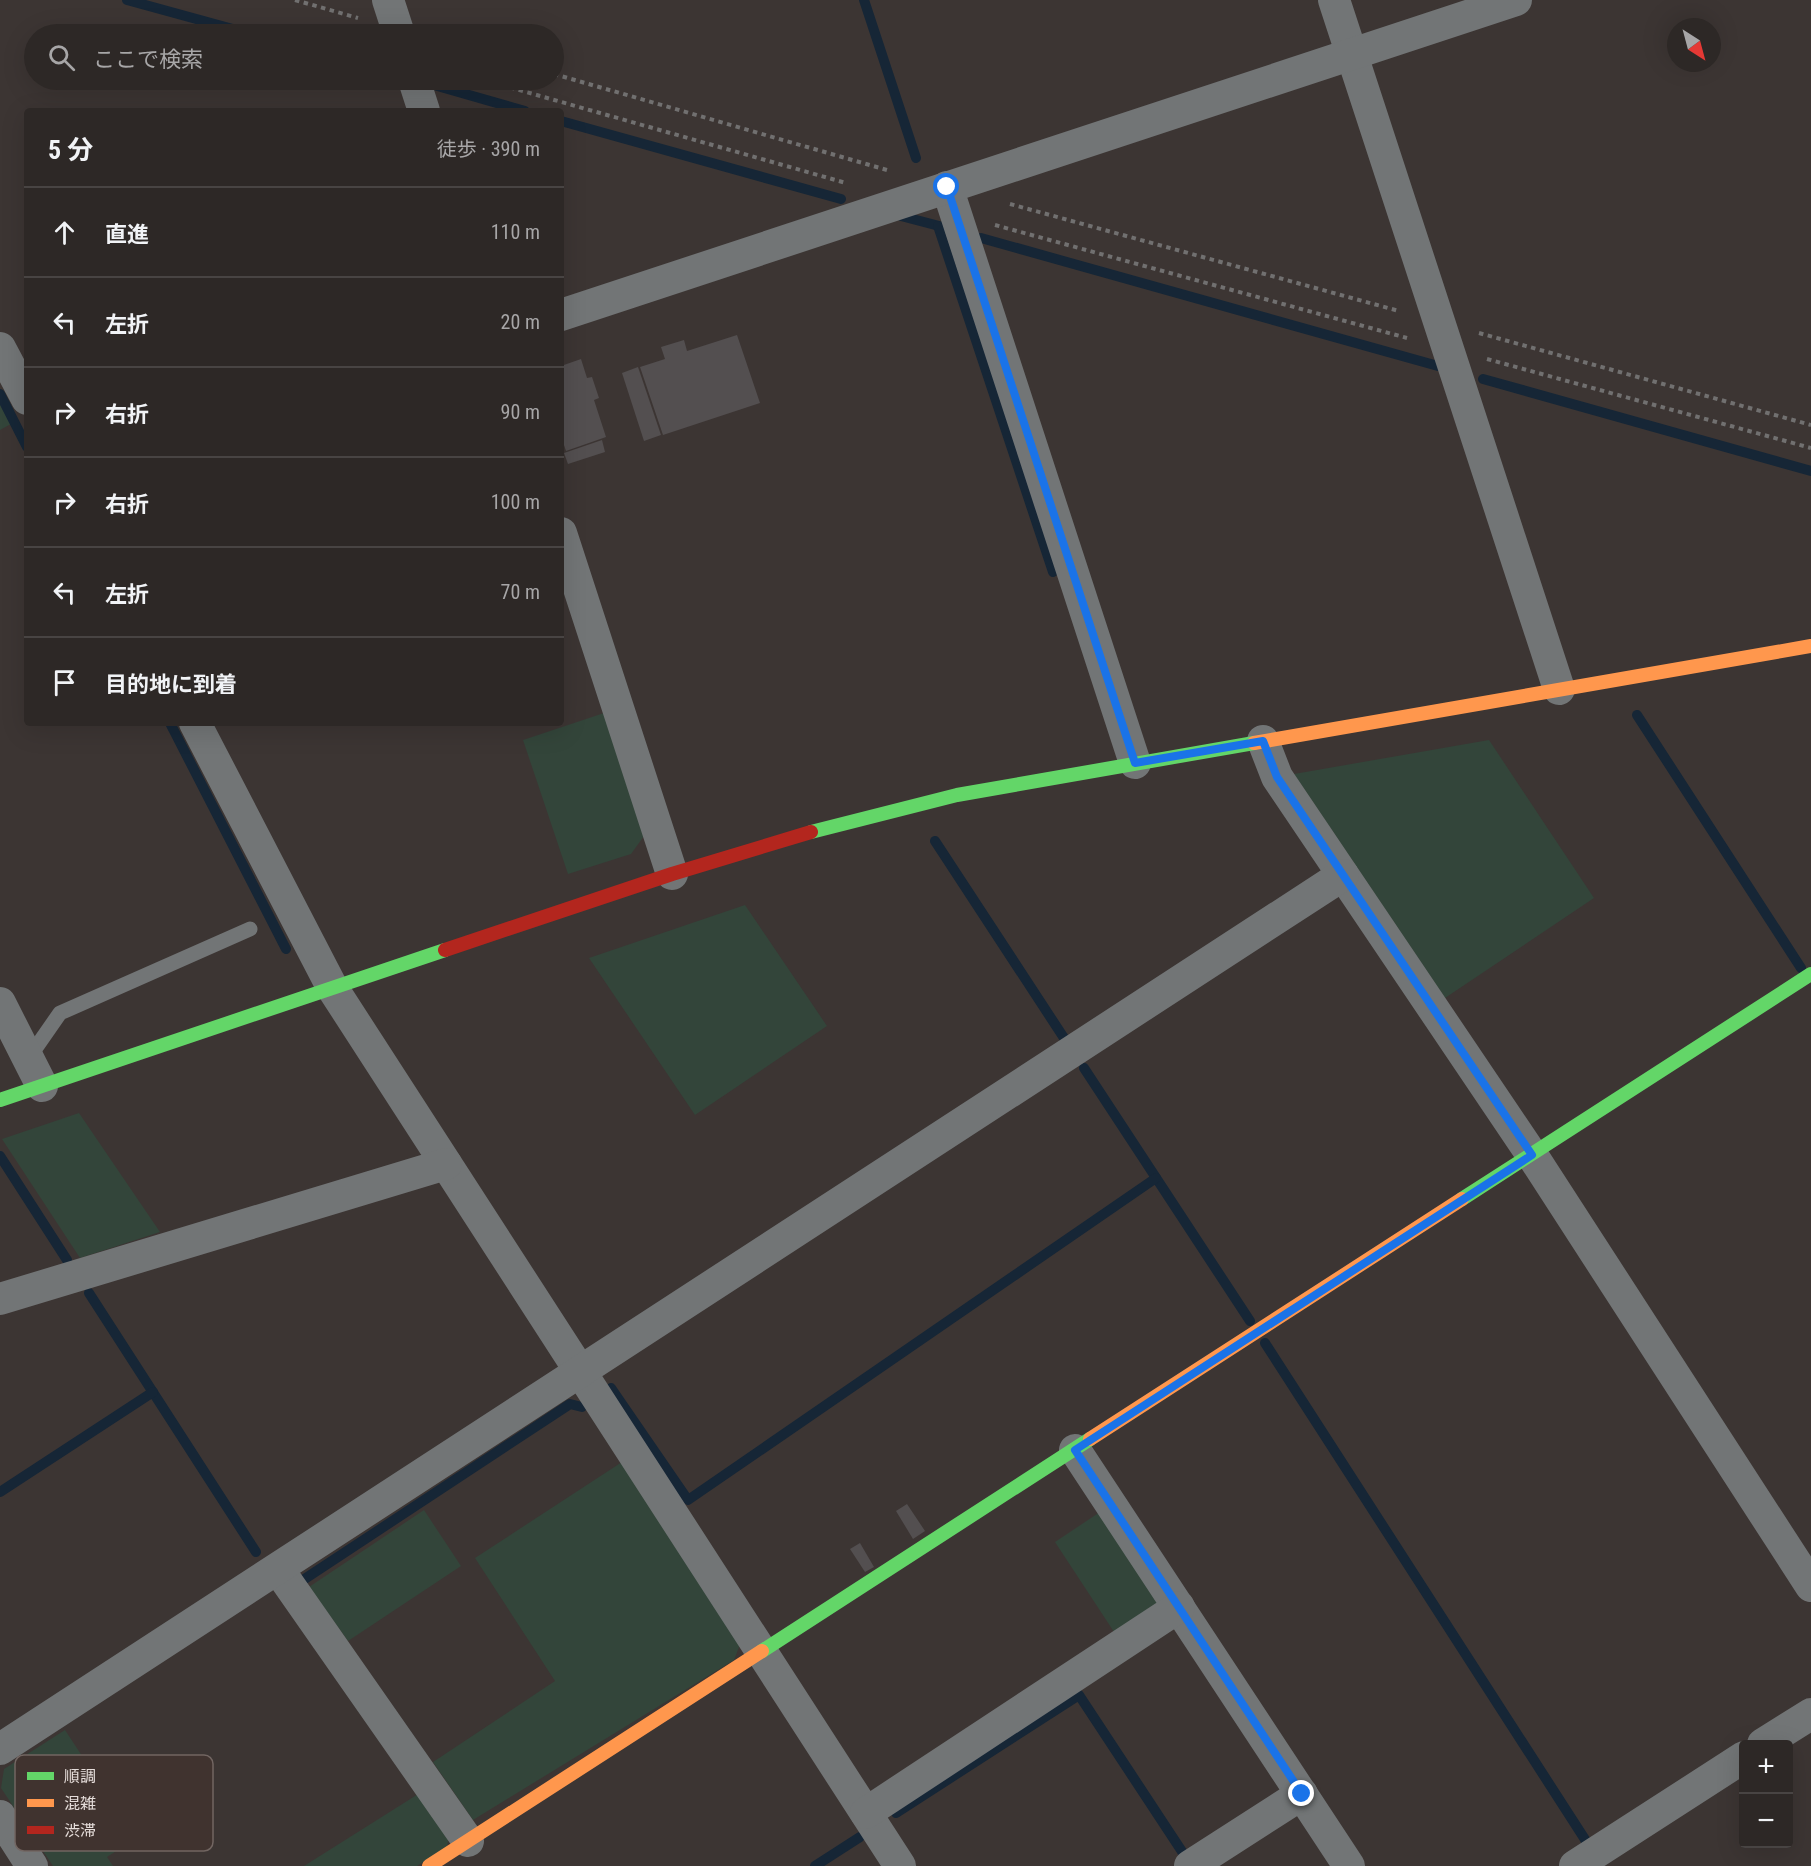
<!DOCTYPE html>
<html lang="ja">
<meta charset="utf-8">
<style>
:root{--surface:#2d2826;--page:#393432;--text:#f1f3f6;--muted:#a7a6a7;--line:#484443}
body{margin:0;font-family:"Roboto Condensed","Noto Sans JP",sans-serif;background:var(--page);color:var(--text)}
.controls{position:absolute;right:18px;bottom:18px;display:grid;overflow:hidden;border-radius:6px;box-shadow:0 6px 24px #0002}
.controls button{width:54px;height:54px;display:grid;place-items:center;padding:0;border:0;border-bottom:2px solid var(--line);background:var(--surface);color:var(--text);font:30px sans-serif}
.compass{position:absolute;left:1667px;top:18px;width:54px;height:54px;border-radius:50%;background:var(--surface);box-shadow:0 6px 24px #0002;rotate:144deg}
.stop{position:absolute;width:18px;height:18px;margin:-14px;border:4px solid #1a73e8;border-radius:50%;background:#fff}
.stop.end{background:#1a73e8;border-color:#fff;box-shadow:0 2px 6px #0008}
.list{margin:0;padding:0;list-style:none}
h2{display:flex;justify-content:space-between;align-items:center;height:78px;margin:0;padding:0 24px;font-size:26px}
h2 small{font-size:20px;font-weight:400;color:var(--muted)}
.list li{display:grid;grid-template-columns:39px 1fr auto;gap:18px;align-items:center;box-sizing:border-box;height:90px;padding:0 24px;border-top:2px solid var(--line)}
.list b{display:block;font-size:22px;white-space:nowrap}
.list em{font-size:20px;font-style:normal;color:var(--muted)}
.icon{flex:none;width:33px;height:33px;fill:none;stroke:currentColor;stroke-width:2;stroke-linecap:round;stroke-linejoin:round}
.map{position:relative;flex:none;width:1811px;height:1866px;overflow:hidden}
.search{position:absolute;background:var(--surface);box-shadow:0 6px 24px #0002;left:24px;top:24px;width:540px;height:66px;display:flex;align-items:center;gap:15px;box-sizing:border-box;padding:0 21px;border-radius:33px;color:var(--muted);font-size:22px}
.panel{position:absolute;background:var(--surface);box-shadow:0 6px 24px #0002;left:24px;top:108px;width:540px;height:618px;border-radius:6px}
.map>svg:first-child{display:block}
</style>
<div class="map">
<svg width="1811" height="1866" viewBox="0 0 1811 1866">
<rect width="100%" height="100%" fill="#3c3533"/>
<!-- green -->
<g fill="#33453a">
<polygon points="0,404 11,424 0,430"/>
<polygon points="604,713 644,836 631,854 568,874 523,740"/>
<polygon points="1489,740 1594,898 1445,998 1294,774"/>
<polygon points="745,905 827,1026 695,1115 589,958"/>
<polygon points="79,1113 160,1232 80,1258 2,1139"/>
<polygon points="622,1462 741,1642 734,1660 473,1820 433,1762 555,1681 475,1558"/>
<polygon points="424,1510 461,1566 348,1641 309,1587"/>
<polygon points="1103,1510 1160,1595 1156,1608 1116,1635 1055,1542"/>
<polygon points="65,1730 136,1838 107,1857 113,1866 53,1866 1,1788 4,1769"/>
<polygon points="423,1791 450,1830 447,1847 417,1866 304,1866"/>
</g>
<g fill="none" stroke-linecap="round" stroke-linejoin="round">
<!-- stream -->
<g stroke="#162636" stroke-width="10">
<polyline points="127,0 251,34"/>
<polyline points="864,0 916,158"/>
<polyline points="434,85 525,111"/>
<polyline points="561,121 841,199"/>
<polyline points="901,216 943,227"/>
<polyline points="938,226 1053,572"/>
<polyline points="981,238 1438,366"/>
<polyline points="1483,379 1811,471"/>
<polyline points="0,394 27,447"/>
<polyline points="1637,715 1801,968"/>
<polyline points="170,723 286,949"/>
<polyline points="935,841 1064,1038"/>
<polyline points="1084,1068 1250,1321"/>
<polyline points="0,1156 67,1260"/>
<polyline points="89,1293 256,1552"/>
<polyline points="1265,1343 1586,1841"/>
<polyline points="611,1388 688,1500 1156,1178"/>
<polyline points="0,1492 153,1392"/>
<polyline points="303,1580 570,1404 582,1407"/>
<polyline points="896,1813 1079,1695 1183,1853"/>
<polyline points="815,1866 860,1837"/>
</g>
</g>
<!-- building -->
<g fill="#534f50">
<polygon points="737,335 760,403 663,435 640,367 665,359 661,347 684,340 687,351"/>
<polygon points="581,359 587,378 592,377 599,398 594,400 606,437 566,451 561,436 561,366"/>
<polygon points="638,367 661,435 644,441 622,373"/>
<polygon points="602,440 605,452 568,464 564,453"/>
<polygon points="907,1504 925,1531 913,1539 896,1511"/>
<polygon points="860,1543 874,1567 865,1572 850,1549"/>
</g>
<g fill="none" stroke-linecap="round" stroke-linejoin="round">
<!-- path -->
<g stroke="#717070" stroke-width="4" stroke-dasharray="4.5 4.5" stroke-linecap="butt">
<polyline points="295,0 358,18"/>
<polyline points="554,74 887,170"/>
<polyline points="484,80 846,183"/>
<polyline points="1010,204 1399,311"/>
<polyline points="995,225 1407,338"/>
<polyline points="1479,333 1811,425"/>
<polyline points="1487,359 1811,448"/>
</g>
<!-- lane -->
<polyline stroke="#727576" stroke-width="15" points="28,1059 60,1013 250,929"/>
<!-- street -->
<g stroke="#727576" stroke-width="32">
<polyline points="388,0 399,34"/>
<polyline points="1334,0 1559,689"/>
<polyline points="414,80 424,111"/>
<polyline points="947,187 1135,763"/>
<polyline points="561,315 1516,0"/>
<polyline points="0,348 27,399"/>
<polyline points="561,533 672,874"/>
<polyline points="195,723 333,989 900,1866"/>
<polyline points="1263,741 1277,777 1532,1155 1811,1586"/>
<polyline points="0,1003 42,1086"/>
<polyline points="0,1299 446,1164"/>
<polyline points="1075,1450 1349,1866"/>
<polyline points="278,1569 468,1841"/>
<polyline points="1763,1744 1811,1714"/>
<polyline points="0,1749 1343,875"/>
<polyline points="866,1813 1179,1607"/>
<polyline points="0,1816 32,1866"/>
<polyline points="1190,1866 1302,1794"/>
<polyline points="1575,1866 1744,1757"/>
</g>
<!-- fast -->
<g stroke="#63d668" stroke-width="14">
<polyline points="811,832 957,795 1254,743"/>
<polyline points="0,1100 445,950"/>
<polyline points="1462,1199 1811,974"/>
<polyline points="762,1651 1090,1439"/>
</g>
<!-- slow -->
<g stroke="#ff974d" stroke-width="14">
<polyline points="1254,743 1811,646"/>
<polyline points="1090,1439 1462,1199"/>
<polyline points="429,1866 762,1651"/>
</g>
<!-- jam -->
<polyline stroke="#b3261e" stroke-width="14" points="445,950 672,874 811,832"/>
</g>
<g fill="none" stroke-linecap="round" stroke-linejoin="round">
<!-- route -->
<polyline stroke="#1a73e8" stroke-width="8" points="947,187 1135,763 1263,741 1277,777 1532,1155 1075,1450 1302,1794"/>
</g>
<!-- legend -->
<rect x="15" y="1755" width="198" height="96" rx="9" fill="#40332f" stroke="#726662" stroke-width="1.5"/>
<rect x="27" y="1772" width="27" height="8" fill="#63d668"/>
<rect x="27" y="1799" width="27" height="8" fill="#ff974d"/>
<rect x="27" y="1826" width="27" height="8" fill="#b3261e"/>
<g font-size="16" fill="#e5ddda">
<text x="64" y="1782">順調</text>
<text x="64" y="1809">混雑</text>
<text x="64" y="1836">渋滞</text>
</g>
</svg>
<div class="controls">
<button>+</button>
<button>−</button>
</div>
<svg class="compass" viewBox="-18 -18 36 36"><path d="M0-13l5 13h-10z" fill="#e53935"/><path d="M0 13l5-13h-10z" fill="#a7a6a7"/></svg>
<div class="stop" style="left:947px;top:187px"></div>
<div class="stop end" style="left:1302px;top:1794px"></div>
<div class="search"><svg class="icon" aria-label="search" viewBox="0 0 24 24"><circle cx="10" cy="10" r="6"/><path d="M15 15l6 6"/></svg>ここで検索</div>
<section class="panel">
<h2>5 分<small>徒歩 · 390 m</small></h2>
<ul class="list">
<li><svg class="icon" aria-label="ahead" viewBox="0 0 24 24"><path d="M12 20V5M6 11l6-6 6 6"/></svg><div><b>直進</b></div><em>110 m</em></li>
<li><svg class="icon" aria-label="left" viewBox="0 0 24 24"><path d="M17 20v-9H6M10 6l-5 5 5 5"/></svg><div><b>左折</b></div><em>20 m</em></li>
<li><svg class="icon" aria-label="right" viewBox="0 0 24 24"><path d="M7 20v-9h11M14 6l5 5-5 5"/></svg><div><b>右折</b></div><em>90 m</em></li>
<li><svg class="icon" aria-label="right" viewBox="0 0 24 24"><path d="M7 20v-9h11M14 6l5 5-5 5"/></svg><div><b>右折</b></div><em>100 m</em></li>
<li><svg class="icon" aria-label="left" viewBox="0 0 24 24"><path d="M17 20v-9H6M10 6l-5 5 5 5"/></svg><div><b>左折</b></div><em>70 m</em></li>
<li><svg class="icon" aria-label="arrive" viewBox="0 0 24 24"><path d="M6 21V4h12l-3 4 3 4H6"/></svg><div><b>目的地に到着</b></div></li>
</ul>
</section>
</div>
